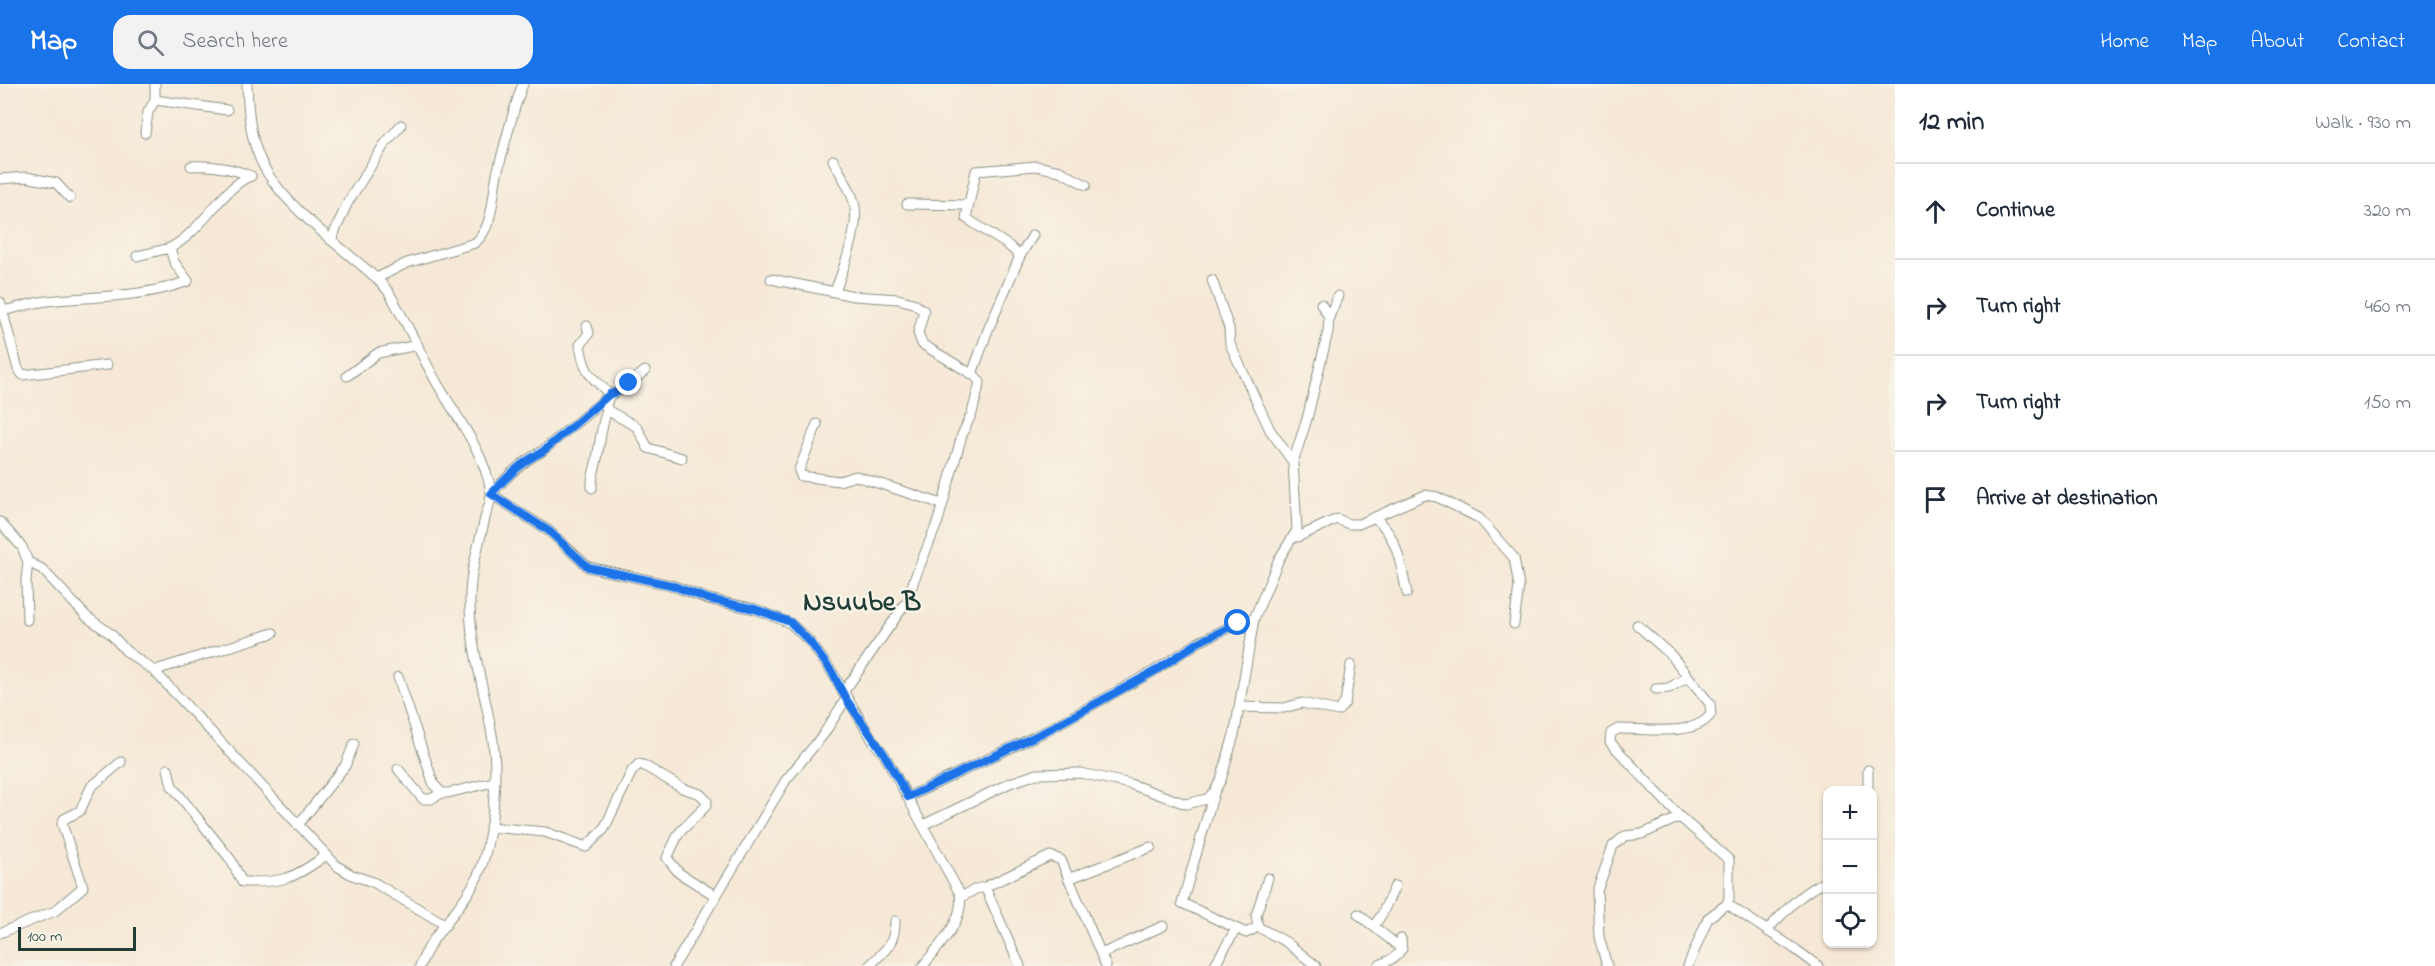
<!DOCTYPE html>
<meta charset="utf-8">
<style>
:root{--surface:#fff;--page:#f2f2f3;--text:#1f2937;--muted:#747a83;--line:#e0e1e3;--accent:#1a73e8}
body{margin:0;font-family:"Indie Flower",sans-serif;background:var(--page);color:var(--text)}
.controls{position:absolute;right:18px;bottom:18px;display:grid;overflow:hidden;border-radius:12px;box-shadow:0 2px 4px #0004}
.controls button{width:54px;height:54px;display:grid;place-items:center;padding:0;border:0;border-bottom:2px solid var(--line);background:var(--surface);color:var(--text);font:30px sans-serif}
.scale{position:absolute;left:18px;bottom:15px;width:118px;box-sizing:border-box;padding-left:6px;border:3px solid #1f3d34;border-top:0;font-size:16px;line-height:21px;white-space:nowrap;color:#1f3d34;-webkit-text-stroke:4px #f7f3e8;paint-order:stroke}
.stop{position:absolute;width:18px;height:18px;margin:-14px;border:4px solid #1a73e8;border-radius:50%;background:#fff}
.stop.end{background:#1a73e8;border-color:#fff;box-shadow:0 2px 6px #0008}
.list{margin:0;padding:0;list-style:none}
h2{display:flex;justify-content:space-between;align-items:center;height:78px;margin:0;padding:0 24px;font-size:26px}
h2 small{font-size:20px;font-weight:400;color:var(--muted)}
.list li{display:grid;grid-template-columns:39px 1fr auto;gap:18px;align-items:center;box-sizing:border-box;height:96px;padding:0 24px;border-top:2px solid var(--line)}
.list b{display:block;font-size:22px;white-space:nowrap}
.list em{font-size:20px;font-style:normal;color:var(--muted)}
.icon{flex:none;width:33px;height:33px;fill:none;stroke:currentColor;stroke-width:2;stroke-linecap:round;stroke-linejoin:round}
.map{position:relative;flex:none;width:1895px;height:882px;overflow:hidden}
header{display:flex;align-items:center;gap:36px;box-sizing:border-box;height:84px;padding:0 30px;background:var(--accent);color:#fff}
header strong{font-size:28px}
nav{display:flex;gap:33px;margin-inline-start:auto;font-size:21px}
.search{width:420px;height:54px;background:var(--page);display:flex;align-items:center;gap:15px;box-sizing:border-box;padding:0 21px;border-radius:18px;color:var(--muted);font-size:22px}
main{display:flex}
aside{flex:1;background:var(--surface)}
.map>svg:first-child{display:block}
</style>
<header>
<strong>Map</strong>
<div class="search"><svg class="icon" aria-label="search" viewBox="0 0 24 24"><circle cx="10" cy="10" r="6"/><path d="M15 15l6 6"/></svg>Search here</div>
<nav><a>Home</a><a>Map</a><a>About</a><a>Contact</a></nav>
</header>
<main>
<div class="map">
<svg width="1895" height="882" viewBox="0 0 1895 882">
<rect width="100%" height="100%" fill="#f7f3e8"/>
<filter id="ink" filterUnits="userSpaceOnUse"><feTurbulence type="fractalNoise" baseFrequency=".0167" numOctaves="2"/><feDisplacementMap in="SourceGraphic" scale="12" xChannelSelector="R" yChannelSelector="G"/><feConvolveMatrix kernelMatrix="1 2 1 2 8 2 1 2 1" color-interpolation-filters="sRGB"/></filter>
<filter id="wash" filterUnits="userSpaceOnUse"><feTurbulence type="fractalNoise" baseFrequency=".008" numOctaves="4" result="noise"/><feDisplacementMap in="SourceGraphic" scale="24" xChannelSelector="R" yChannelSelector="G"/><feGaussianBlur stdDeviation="1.35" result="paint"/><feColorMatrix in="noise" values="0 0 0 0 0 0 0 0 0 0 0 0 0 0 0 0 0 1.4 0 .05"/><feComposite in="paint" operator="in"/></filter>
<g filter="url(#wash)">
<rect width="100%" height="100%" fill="#f6e8d6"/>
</g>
<g filter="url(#ink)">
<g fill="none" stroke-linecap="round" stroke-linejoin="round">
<!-- minor casing -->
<g stroke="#8a9285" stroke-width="11">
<g id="minor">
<polyline points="155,0 155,16 227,26"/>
<path d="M247 0C248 28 250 59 265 85 283 116 320 147 348 170 362 182 376 192 388 207 406 237 420 269 437 299 456 332 485 369 491 408 492 416 487 426 485 434 479 461 470 487 470 514 469 563 486 609 493 657 498 693 493 743 483 778 471 819 432 846 420 882"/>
<polyline points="145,49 148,28 155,16"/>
<path d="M833 76C840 89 850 103 854 118 861 143 843 184 835 208"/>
<polyline points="0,95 26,93 56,99 70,114"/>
<polyline points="907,120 968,121"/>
<polyline points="1033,151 1020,172 1009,162 966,134 976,87 1036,82 1060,87 1086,101"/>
<polyline points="331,156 348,118 384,61 401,41"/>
<path d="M170 164C202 148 224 101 251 92 232 84 212 81 191 82"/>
<path d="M377 194 407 179 475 159C494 142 492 113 497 90 505 60 512 28 523 0"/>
<polyline points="771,195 854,212 898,215 913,219 924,227 918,249 922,260 975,292 980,298 972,329 962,351 938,437 914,496 908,516 843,609"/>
<polyline points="1212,196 1229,244 1230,260 1270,346 1293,378"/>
<polyline points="0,218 18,285 23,291 107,281"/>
<path d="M2 227C17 224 32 219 47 217 94 212 144 214 188 197L174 178 170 164 137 172"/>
<polyline points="1329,233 1338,212"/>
<path d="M587 242 589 249 580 261C582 272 584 284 592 293 598 300 604 303 609 311"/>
<path d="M645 287 618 308 610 311 541 368C521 378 507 393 491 410L549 447 588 483 671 501 708 515 755 525 790 539 810 558 832 588 873 657 884 670 960 810C965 837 939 861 923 882"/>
<polyline points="972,290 988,246 1020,172"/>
<polyline points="347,292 378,269 418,261"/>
<polyline points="609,313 606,321 607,326 637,343 648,364 682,374"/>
<polyline points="817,340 799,386 801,392 839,397 856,392 942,420"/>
<path d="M592 404C591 393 595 386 597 375 600 358 601 343 607 326"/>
<path d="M1375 434C1398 452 1401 483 1407 509"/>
<polyline points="0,438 22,463 28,478 42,485 87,533 111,550 126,567 157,589"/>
<polyline points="1295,452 1298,453 1337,435 1349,440 1359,440 1425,411 1437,413 1479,434 1514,474 1519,502 1514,540"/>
<polyline points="27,536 26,496 28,478"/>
<path d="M1637 541 1671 571 1710 620 1711 630C1695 654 1644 644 1618 645L1611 649 1610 658 1680 733 1729 776V814L1727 820 1795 865 1818 882"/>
<polyline points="273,549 159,585 157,590 337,782 352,791 373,798 446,841"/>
<polyline points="398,593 434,701 442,709 448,709 493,698"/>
<polyline points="1656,605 1669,604 1688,593"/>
<polyline points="1240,623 1284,624 1302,619 1338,627 1345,619 1351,581"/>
<path d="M168 685 172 702 231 776 242 798C282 799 294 795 326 771"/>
<polyline points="398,685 423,715 431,715 442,709"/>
<polyline points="1868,686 1868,706"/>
<polyline points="1214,709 1182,819 1246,849 1258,843"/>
<polyline points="908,713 1044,648 1154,587 1199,558 1238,539 1254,535"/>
<polyline points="298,741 345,682 354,660"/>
<polyline points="923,741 1010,699 1037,690 1081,689 1130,700 1186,720 1207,715 1214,708 1221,696 1235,647 1254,535 1279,475 1297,446 1293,378 1307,335 1328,248 1329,233 1321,220"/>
<polyline points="490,743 545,748 586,763 604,745 632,687 639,680 643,681 682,704 700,710 707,717 706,722 679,749 667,774 679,789 716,812"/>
<polyline points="1068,795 1151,763"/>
<polyline points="985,803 1050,772 1061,776 1106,882"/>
<polyline points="961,813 976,805 985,803 1020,882"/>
<polyline points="1358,830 1402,865"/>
<polyline points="1374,842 1382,830 1395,802"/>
<polyline points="1258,843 1286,858 1316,882"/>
<polyline points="1258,843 1256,831 1268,794"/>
<path d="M1767 846C1786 827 1802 806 1828 797"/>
<polyline points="0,849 55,827 83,803 62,740 64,735 80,727 91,703 121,678"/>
<polyline points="1101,870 1163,842"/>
<polyline points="674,882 786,696 823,651 846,615"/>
<path d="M869 882C885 866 895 861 895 837"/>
<polyline points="1214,882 1236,845"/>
<path d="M1378 882C1390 875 1404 873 1401 855"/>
<polyline points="1607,882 1599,853 1597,807 1613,762 1625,752 1642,750 1680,733"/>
<polyline points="1688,882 1708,834 1727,820"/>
</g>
</g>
<!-- minor -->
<use href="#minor" stroke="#fff" stroke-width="9"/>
</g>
</g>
<g fill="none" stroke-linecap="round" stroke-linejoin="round" filter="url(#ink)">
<!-- route -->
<path stroke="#1a73e8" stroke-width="8" d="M629 299 618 308 610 310 542 368C521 378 507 393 491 410L549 447 588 483 671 501 708 515 755 525 790 538 810 558 832 588 846 615 884 670 908 713 1044 648 1155 587 1199 558 1238 539"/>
</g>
<g text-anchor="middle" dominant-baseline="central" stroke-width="5" stroke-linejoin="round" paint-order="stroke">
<!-- quarter labels -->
<g font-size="28" font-weight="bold" fill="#1f3d34" stroke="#f7f3e8">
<text x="862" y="519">Nsuube B</text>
</g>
</g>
</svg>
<div class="controls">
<button>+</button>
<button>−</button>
<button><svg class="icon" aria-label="locate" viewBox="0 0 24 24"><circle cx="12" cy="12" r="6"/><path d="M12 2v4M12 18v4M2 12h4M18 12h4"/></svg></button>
</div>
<div class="scale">100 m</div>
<div class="stop" style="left:1238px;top:539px"></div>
<div class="stop end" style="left:629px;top:299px"></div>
</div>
<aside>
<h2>12 min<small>Walk · 930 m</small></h2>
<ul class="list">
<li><svg class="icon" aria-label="ahead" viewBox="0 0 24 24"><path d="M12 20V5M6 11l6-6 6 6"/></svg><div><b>Continue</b></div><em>320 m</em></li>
<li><svg class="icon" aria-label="right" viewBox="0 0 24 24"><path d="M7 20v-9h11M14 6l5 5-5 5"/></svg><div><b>Turn right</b></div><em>460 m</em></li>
<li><svg class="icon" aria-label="right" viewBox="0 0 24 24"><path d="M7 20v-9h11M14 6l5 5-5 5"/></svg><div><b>Turn right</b></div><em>150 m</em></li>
<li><svg class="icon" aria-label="arrive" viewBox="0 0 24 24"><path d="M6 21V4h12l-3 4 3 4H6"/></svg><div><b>Arrive at destination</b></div></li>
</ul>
</aside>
</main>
